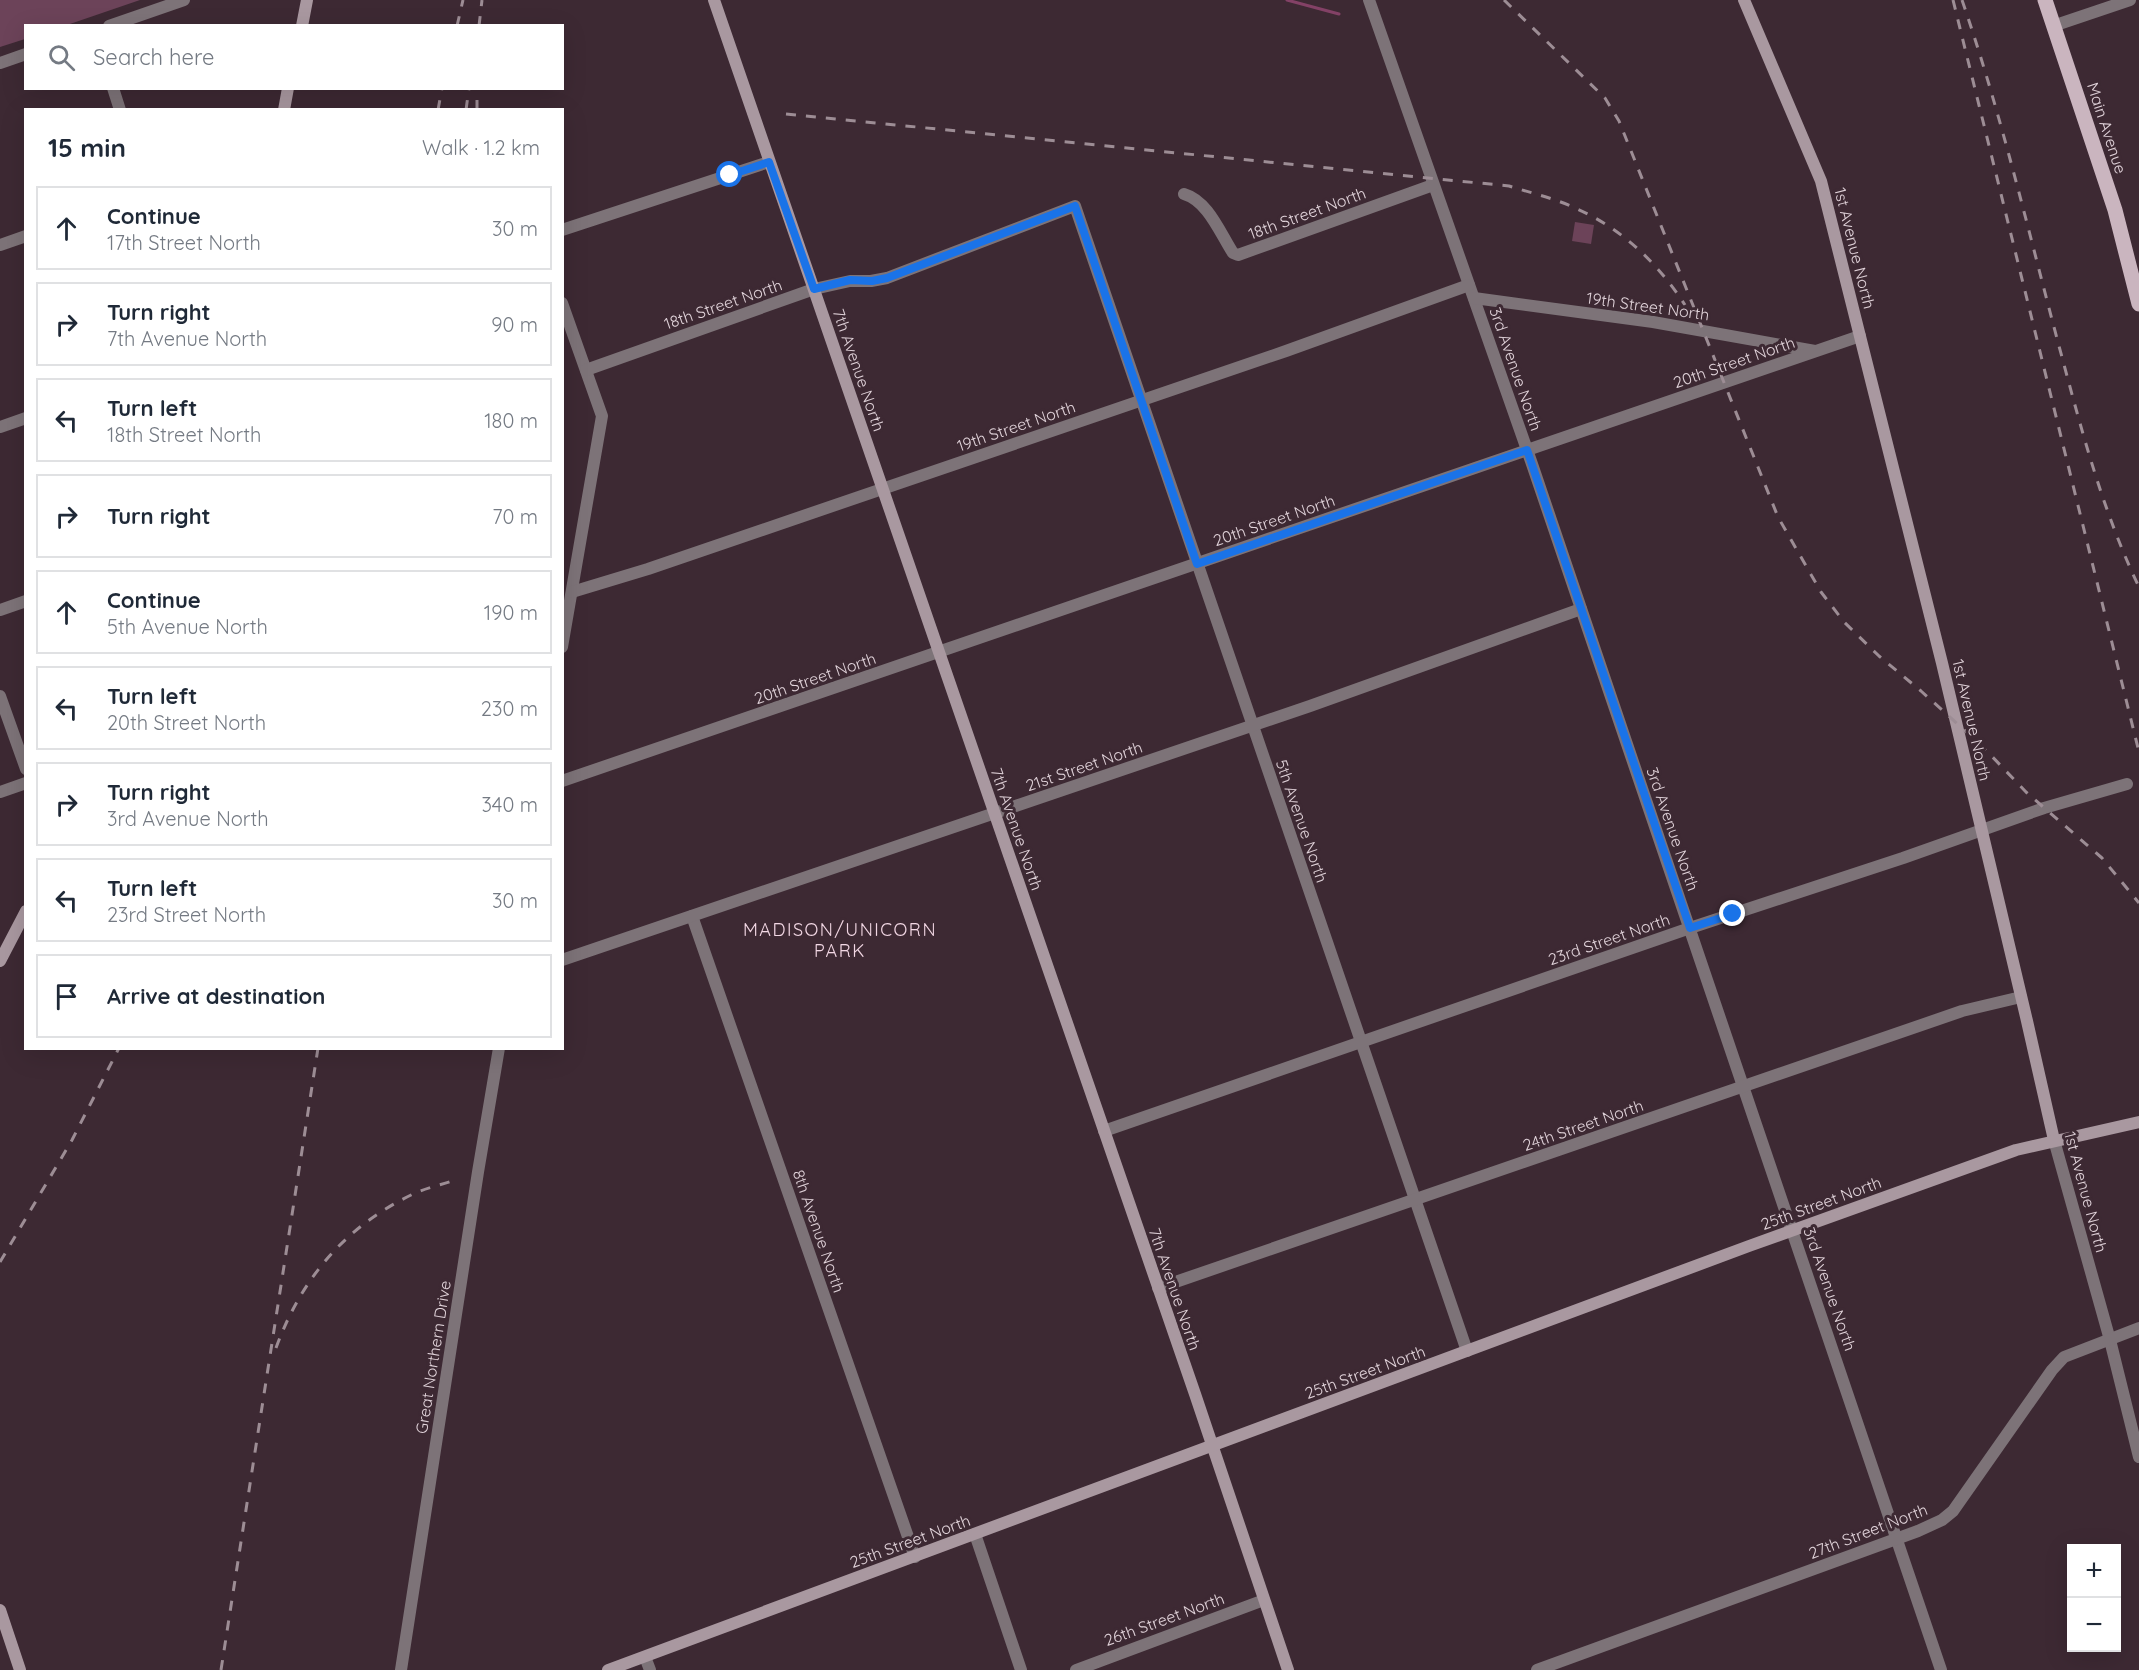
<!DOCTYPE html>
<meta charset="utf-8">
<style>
:root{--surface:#fff;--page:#f6f6f7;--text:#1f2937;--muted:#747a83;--line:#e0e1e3}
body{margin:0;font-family:Quicksand,sans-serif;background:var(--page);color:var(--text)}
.controls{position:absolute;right:18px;bottom:18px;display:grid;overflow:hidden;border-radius:0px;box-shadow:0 6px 24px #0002}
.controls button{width:54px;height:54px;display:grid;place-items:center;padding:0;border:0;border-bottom:2px solid var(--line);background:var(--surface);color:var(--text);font:30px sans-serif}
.stop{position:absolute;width:18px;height:18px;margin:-14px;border:4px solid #1a73e8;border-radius:50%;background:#fff}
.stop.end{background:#1a73e8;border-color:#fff;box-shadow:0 2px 6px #0008}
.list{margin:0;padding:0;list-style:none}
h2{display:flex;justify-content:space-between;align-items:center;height:78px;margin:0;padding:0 24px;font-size:26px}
h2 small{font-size:20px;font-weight:400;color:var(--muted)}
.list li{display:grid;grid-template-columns:39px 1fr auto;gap:18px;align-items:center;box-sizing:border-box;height:84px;margin:0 12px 12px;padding:0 12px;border:2px solid var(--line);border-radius:0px}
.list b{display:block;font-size:22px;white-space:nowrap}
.list p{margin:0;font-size:20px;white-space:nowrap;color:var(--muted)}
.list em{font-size:20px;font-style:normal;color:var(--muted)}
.icon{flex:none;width:33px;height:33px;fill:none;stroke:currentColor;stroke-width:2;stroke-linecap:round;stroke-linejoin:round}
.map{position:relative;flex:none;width:2139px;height:1670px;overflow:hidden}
.search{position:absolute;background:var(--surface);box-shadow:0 6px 24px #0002;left:24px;top:24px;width:540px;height:66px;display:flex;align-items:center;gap:15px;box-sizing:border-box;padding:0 21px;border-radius:0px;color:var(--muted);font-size:22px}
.panel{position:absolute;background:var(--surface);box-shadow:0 6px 24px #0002;left:24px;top:108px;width:540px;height:942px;border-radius:0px}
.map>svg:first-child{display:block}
</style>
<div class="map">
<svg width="2139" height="1670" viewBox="0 0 2139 1670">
<rect width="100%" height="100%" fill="#3d2933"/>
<!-- green -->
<g fill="#6c4359">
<polygon points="0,0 140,0 67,25 26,26 25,39 0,47"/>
<polygon points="1575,222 1594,225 1591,244 1572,241"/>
</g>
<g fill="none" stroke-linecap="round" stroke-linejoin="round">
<!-- stream -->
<polyline stroke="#834166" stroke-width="3" points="1287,0 1339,14"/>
<!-- street -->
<g stroke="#7d7378" stroke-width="12">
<polyline points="1369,0 1532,464 1941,1670"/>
<polyline points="109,26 184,0"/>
<polyline points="2053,26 2130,0"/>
<polyline points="0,63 26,54"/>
<polyline points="113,88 120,110"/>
<path d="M1184 194C1208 201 1220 233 1233 253L1238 255 1433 185"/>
<polyline points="562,230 769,162"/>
<polyline points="0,245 26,236"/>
<polyline points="1474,298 1653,322 1815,351"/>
<polyline points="562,303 602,416 562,647"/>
<polyline points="586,370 814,289 850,281 871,281 887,278 1075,206 1467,1351"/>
<polyline points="0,427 26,418"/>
<polyline points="572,592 648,569 1286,351 1469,285"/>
<polyline points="0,610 26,601"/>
<polyline points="0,696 26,769"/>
<polyline points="562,781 1860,336"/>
<polyline points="0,792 26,783"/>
<polyline points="692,916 915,1557"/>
<polyline points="562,960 1310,706 1581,609"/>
<polyline points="1104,1131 1690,928 1903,858 2044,808 2127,784"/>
<polyline points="2054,1140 2110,1340 2139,1457"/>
<polyline points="1158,1288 1962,1011 2021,997"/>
<polyline points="975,1534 1021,1670"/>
<polyline points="645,1657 650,1670"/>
<polyline points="401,1670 478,1172 499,1048"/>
<polyline points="1076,1670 1264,1600"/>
<polyline points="1537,1670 1918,1531 1942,1520 1953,1511 2052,1370 2064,1357 2139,1328"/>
</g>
<!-- secondary -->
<g stroke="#a998a0" stroke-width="12">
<polyline points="714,0 1195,1394 1288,1670"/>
<polyline points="1744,0 1821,181 1942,663 2027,1021 2054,1140"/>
<polyline points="302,26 307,0"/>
<polyline points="284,110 288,88"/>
<polyline points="0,961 26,911"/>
<polyline points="0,1610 20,1670"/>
<polyline points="608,1670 1749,1246 2016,1150 2139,1122"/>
</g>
<!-- primary -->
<polyline stroke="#cab5bf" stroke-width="15" points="2045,0 2115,210 2139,304"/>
<!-- rail -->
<g stroke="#9d8d95" stroke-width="3" stroke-dasharray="10 10" stroke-linecap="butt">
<polyline points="1504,0 1605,98 1619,121 1778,517 1821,592 1844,622 1879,656 1921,691 1982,746 2026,792 2102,858 2139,903"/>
<polyline points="1953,0 2139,752"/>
<path d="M1962 0C2001 113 2028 230 2059 346 2081 428 2102 510 2139 587"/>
<polyline points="457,26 463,0"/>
<polyline points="479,26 482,0"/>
<polyline points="438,110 442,88"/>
<polyline points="466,110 469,88"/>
<polyline points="477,110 477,88"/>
<path d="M786 114 1509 186C1531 193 1554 198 1575 208 1621 228 1658 263 1685 305"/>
<polyline points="0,1262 72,1140 119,1048"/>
<path d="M276 1348C301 1279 345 1227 411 1195 425 1188 441 1185 455 1180"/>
<polyline points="221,1670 318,1048"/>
</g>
</g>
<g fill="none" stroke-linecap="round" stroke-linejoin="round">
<!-- route -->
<polyline stroke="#1a73e8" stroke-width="8" points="730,175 769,162 814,289 850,280 872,281 887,278 1075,206 1197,564 1527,450 1690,928 1733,914"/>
</g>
<g text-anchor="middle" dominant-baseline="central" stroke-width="6" stroke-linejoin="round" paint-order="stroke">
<!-- street labels -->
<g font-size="16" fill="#e1d3da" stroke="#3d2933">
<text transform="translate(2107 128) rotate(72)">Main Avenue</text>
<text transform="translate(1307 213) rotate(-20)">18th Street North</text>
<text transform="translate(1855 248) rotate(76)">1st Avenue North</text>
<text transform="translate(723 304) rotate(-19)">18th Street North</text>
<text transform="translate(1648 306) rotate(8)">19th Street North</text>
<text transform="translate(1734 362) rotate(-19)">20th Street North</text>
<text transform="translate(1516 369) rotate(71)">3rd Avenue North</text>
<text transform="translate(859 370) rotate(71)">7th Avenue North</text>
<text transform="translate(1016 426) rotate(-19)">19th Street North</text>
<text transform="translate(1274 520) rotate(-19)">20th Street North</text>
<text transform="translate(815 678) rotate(-19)">20th Street North</text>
<text transform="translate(1972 720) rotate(77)">1st Avenue North</text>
<text transform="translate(1084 766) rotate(-19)">21st Street North</text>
<text transform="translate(1302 821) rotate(71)">5th Avenue North</text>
<text transform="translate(1017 829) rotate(71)">7th Avenue North</text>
<text transform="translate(1673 829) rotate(71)">3rd Avenue North</text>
<text transform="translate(1609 939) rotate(-19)">23rd Street North</text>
<text transform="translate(1583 1125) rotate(-19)">24th Street North</text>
<text transform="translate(2086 1192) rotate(75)">1st Avenue North</text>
<text transform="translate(1821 1203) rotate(-20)">25th Street North</text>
<text transform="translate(819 1231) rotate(71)">8th Avenue North</text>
<text transform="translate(1175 1289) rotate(71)">7th Avenue North</text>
<text transform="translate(1830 1289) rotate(71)">3rd Avenue North</text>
<text transform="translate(433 1357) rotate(-81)">Great Northern Drive</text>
<text transform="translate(1365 1372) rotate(-20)">25th Street North</text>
<text transform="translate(1868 1531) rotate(-21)">27th Street North</text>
<text transform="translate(910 1541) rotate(-20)">25th Street North</text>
<text transform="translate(1164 1619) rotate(-20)">26th Street North</text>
</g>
<!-- neighbourhood labels -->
<g font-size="18" letter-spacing="1.5" fill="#f2d7e4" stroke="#3d2933">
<text x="840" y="929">MADISON/UNICORN<tspan x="840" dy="21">PARK</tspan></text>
</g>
</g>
</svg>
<div class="controls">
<button>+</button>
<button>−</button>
</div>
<div class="stop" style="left:730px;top:175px"></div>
<div class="stop end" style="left:1733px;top:914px"></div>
<div class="search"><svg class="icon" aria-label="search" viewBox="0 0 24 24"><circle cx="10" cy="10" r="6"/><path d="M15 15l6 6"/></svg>Search here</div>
<section class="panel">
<h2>15 min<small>Walk · 1.2 km</small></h2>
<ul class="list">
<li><svg class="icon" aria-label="ahead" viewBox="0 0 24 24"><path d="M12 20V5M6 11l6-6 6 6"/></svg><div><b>Continue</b><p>17th Street North</p></div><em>30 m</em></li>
<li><svg class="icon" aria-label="right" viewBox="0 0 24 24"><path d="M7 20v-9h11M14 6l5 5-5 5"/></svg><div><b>Turn right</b><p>7th Avenue North</p></div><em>90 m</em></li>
<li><svg class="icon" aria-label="left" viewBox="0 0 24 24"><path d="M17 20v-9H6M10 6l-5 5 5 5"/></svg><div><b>Turn left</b><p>18th Street North</p></div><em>180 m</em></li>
<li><svg class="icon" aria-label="right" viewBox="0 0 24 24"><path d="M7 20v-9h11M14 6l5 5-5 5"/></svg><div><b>Turn right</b></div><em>70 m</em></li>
<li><svg class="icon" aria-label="ahead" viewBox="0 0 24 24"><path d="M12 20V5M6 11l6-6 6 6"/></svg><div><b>Continue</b><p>5th Avenue North</p></div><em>190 m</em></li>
<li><svg class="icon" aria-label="left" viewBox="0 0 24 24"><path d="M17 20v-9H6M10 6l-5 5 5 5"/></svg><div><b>Turn left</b><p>20th Street North</p></div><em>230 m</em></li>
<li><svg class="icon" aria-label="right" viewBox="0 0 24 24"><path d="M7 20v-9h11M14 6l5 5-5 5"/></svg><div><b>Turn right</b><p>3rd Avenue North</p></div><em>340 m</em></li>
<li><svg class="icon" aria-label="left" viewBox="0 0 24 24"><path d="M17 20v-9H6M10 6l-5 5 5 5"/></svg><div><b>Turn left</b><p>23rd Street North</p></div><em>30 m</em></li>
<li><svg class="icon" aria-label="arrive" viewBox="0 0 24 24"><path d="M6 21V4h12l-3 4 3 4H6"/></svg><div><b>Arrive at destination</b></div></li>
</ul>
</section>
</div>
